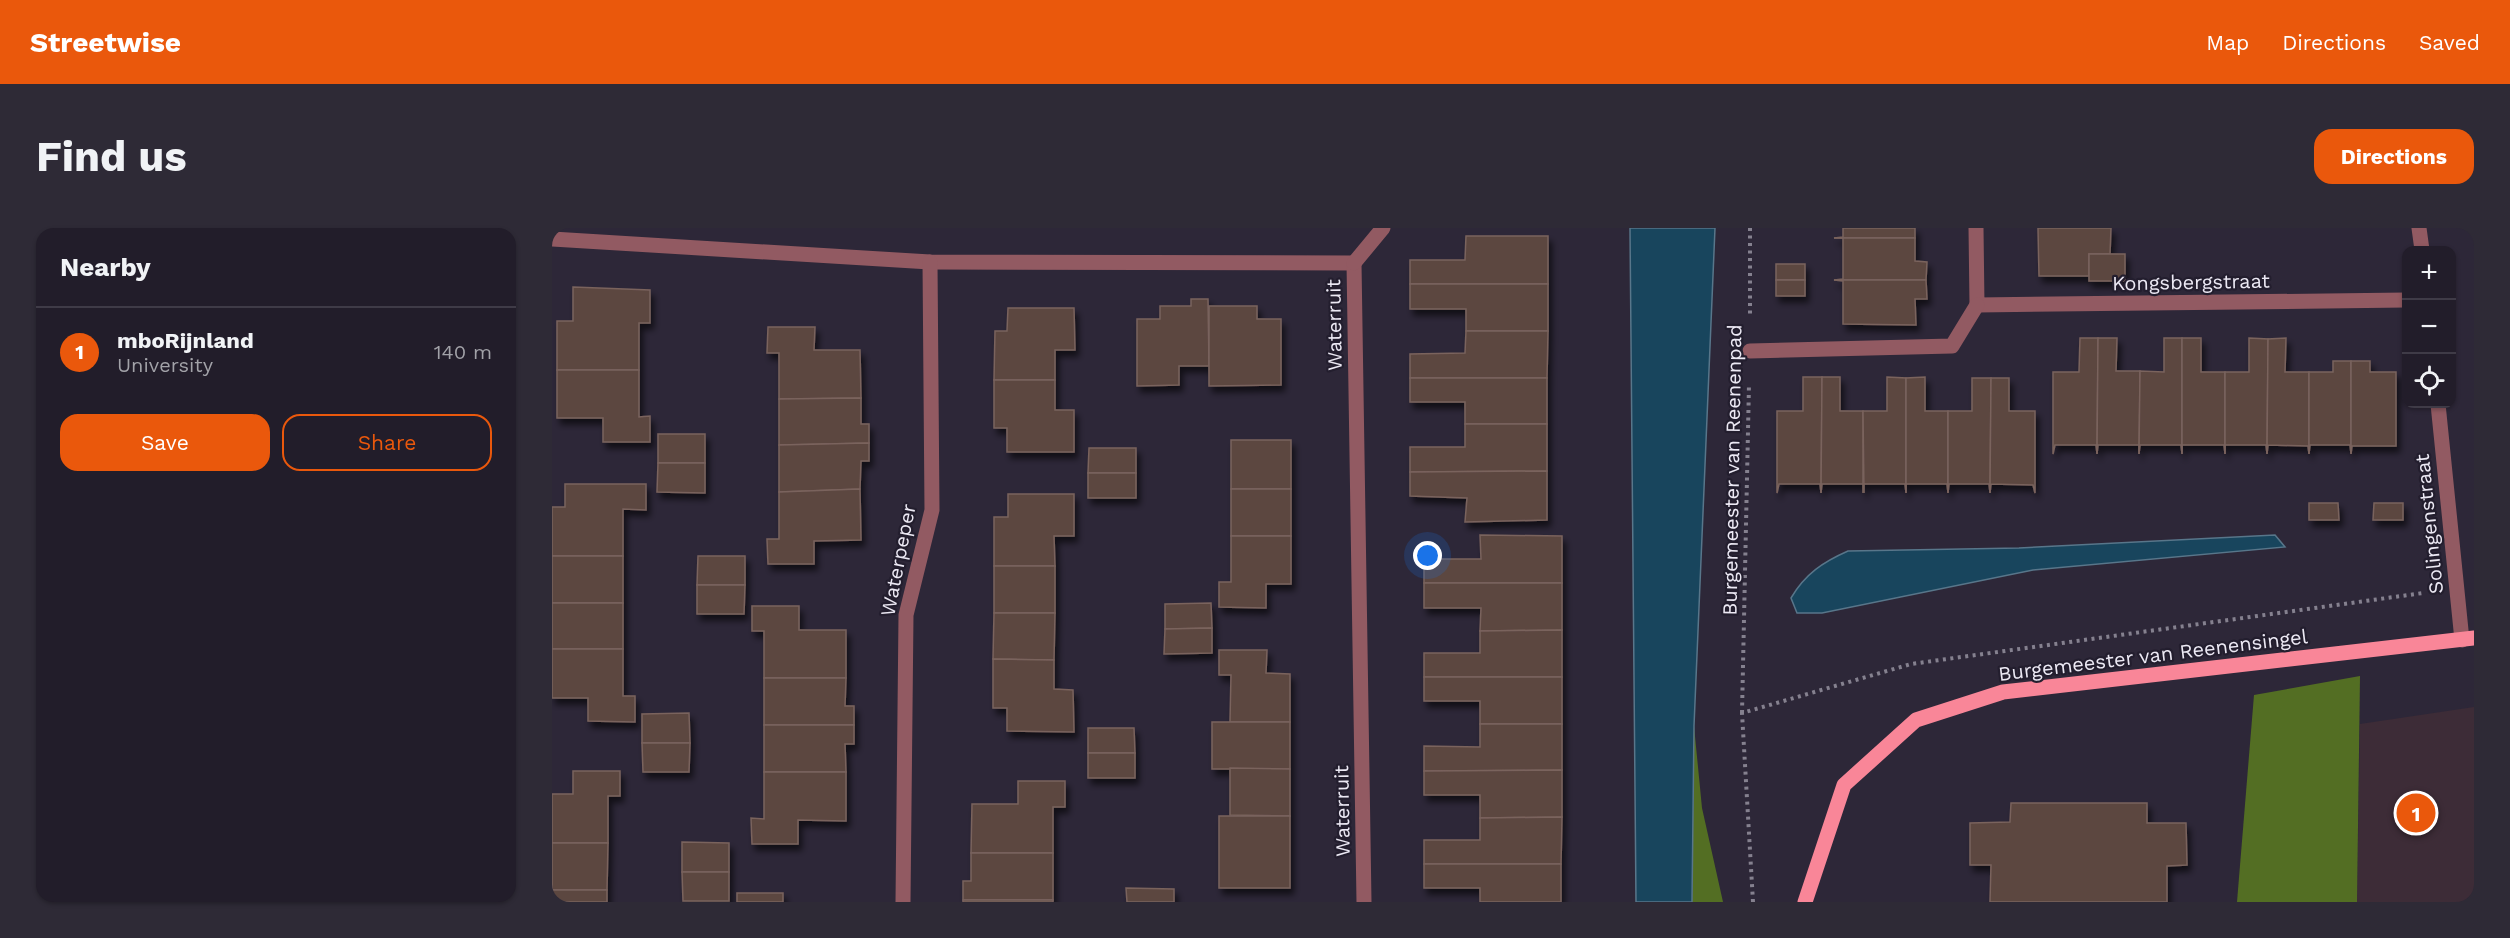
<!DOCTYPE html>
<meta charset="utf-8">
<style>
:root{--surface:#221d2a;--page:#2e2a36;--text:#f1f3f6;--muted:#a2a2a8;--line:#3f3b47;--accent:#ea580c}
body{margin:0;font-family:"Work Sans",sans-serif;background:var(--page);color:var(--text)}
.controls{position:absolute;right:18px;top:18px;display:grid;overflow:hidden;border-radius:12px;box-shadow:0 2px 4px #0004}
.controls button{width:54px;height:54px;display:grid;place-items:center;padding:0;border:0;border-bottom:2px solid var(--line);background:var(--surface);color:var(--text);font:30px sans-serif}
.you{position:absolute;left:876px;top:328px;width:21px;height:21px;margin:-15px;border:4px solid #fff;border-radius:50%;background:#1a73e8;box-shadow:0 0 0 9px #1a73e833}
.badge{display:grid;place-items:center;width:39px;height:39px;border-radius:50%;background:var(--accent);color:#fff;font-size:20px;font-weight:700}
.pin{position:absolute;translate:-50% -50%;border:3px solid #fff;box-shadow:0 2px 6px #0006}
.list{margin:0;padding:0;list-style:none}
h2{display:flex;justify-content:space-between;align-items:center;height:78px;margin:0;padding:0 24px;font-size:26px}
h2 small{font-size:20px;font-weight:400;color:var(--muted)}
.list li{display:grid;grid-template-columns:39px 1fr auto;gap:18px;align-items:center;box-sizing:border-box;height:90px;padding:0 24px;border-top:2px solid var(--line)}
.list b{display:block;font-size:22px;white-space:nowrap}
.list p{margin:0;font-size:20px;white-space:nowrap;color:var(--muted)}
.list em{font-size:20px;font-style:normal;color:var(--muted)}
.actions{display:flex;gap:12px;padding:18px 24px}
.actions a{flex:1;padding:14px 0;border:2px solid var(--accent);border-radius:18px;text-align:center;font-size:21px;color:var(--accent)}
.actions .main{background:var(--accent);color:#fff}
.icon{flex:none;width:33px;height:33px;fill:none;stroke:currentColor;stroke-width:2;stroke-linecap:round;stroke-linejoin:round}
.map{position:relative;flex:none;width:1922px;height:674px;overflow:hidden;border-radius:18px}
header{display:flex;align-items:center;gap:36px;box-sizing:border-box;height:84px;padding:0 30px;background:var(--accent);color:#fff}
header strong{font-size:28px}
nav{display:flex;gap:33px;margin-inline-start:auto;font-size:21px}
.intro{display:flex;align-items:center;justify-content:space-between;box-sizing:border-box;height:144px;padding:0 36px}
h1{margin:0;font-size:42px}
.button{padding:15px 27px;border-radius:18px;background:var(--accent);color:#fff;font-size:21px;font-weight:700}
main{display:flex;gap:36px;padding:0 36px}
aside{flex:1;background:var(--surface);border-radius:18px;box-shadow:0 2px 4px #0004}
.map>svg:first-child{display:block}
</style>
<header>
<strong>Streetwise</strong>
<nav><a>Map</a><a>Directions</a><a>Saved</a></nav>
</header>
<div class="intro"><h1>Find us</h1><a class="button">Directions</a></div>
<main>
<aside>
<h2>Nearby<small></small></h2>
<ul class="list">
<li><span class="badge">1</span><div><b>mboRijnland</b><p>University</p></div><em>140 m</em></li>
</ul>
<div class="actions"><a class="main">Save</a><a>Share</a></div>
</aside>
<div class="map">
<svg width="1922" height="674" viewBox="0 0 1922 674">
<defs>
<filter id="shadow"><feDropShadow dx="3.5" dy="6" stdDeviation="3" flood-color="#0009"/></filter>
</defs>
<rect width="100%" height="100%" fill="#2d2738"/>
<!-- education -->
<polygon fill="#3d2c37" points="1922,479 1922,674 1805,674 1808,496"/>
<!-- forest -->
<g fill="#536e23">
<polygon points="1808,448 1805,674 1685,674 1702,467"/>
<polygon points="1142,498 1150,580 1171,674 1140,674"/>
</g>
<!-- water -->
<g fill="#18455d" stroke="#58768a" stroke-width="1.5">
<polygon points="1078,0 1163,0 1142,498 1140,674 1084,674"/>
<path d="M1723 307 1733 319 1481 342 1270 385H1245L1239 370C1253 346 1271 334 1296 323L1467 320Z"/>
</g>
<!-- building -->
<g fill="#5b4640" stroke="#7a635d" stroke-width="1.5" filter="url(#shadow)">
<polygon points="1291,0 1363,0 1363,10 1282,10 1291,9"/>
<polygon points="1486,0 1559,0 1558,26 1537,26 1537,48 1487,48"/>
<polygon points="914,8 996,8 996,56 858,56 858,32 913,32"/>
<polygon points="1282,10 1363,10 1363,33 1375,34 1374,52 1282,52 1291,51 1291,10"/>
<rect x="1537" y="26" width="36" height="27"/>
<rect x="1224" y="36" width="29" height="16"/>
<rect x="1224" y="52" width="29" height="16"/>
<polygon points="1282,52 1374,52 1375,71 1363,71 1364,97 1291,96 1291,53"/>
<polygon points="858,56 996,56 996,103 914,103 914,81 858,81"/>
<polygon points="21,59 98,62 98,95 87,95 87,142 5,142 5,93 21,93"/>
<polygon points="639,71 656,71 657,138 627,138 627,157 585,158 585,91 608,91 608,78 639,78"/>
<polygon points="657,78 705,78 705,91 729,91 729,157 657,158"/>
<polygon points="456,80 522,80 523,122 503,122 503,152 442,152 443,103 455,103"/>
<polygon points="216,99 263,99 262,122 308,122 309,170 227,171 227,125 215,125"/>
<polygon points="914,103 996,103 995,150 858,150 858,126 913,125"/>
<polygon points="1528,110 1546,110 1545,226 1544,217 1503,217 1501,226 1501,144 1527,144"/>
<polygon points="1546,110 1565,110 1564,143 1588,143 1587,226 1587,217 1546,217 1545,226"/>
<polygon points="1612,110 1630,110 1630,226 1629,217 1588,217 1587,226 1588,143 1612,144"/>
<polygon points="1630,110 1649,110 1649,144 1673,144 1673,226 1672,217 1630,217 1630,226"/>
<polygon points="1697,110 1716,111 1715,226 1714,217 1673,217 1673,226 1673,144 1697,144"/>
<polygon points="1734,110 1733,144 1757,144 1757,226 1756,218 1716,217 1715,226 1716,111"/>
<polygon points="1781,133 1799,133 1799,226 1798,217 1758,217 1757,226 1757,144 1781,144"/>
<polygon points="1799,133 1818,133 1818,144 1844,144 1844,218 1800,218 1799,226"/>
<polygon points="5,142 87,142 87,189 98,188 98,214 51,214 51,190 5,190"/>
<polygon points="1251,149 1270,149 1269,265 1268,256 1227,256 1225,265 1225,183 1251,183"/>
<polygon points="1270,149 1288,149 1288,183 1311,183 1311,265 1311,256 1270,256 1269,265"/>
<polygon points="1335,149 1354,150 1354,265 1353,256 1312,256 1312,265 1311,183 1335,183"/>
<polygon points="1373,149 1373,183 1396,183 1396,265 1395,256 1354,256 1354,265 1354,150"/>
<polygon points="858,150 995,150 995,196 913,196 913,174 858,174"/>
<polygon points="1420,150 1439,150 1438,265 1437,256 1397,256 1396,265 1396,183 1420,183"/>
<polygon points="1439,150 1457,150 1457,183 1483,183 1483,265 1481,257 1439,256 1438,265"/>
<polygon points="442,152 503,152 503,182 522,182 522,224 455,224 455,200 442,200"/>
<polygon points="309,170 309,196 317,196 317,215 227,217 227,171"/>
<polygon points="913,196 995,196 995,243 858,244 858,219 913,219"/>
<rect x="106" y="206" width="47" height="29"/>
<rect x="679" y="212" width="60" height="49"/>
<polygon points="317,215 317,233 309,233 308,261 227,264 227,217"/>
<polygon points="537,220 584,220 584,245 536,245"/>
<polygon points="106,235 153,235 153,265 105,264"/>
<polygon points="995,243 995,292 913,294 915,270 858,268 858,244"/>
<rect x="536" y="245" width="48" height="25"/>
<polygon points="13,256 94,256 94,282 71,281 71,328 0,328 0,279 13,279"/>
<polygon points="308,261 309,312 262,313 262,336 216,336 215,311 227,311 227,264"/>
<rect x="679" y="261" width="60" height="47"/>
<polygon points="456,266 522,266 522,308 502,308 503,338 442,338 442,289 456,289"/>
<polygon points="1757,275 1786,275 1787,292 1757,292"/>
<polygon points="1822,275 1851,275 1851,292 1821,292"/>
<polygon points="928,307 1010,308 1010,355 872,355 872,331 929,331"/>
<polygon points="679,308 739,308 739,356 714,356 714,380 667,379 667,354 679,354"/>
<rect x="0" y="328" width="71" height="47"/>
<polygon points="146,328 193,328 193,357 145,357"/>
<rect x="442" y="338" width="61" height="47"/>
<polygon points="872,355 1010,355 1010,402 928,403 929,380 872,380"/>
<polygon points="145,357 193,357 192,386 145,386"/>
<rect x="0" y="375" width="71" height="46"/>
<polygon points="659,375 660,400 613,401 613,376"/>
<polygon points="200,378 247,378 247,402 294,402 294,450 212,450 212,403 200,403"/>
<polygon points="442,385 503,385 502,432 441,431"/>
<polygon points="660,400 660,425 612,426 613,401"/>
<polygon points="1010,402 1010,449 872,449 872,425 928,425 928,403"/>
<polygon points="0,421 71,421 71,468 83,468 83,494 36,493 36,470 0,470"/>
<polygon points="667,422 715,422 714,445 738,446 738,494 678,494 679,447 667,447"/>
<polygon points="441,431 502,432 502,461 521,462 522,504 455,503 455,480 441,480"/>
<polygon points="872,449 1010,449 1010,496 928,496 928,473 872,473"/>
<polygon points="212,450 294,450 293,478 302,478 302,497 212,497"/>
<polygon points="137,485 138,515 90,515 90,486"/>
<rect x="660" y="494" width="78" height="47"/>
<polygon points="928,496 1010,496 1010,542 872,543 872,518 928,519"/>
<polygon points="212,497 302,497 302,516 293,516 294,544 212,544"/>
<polygon points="536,500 582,500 583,525 536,525"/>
<polygon points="90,515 138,515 137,544 91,544"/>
<rect x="536" y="525" width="47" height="25"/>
<polygon points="678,540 738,541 738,588 678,587"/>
<polygon points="1010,542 1010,589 928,590 928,567 872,567 872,543"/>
<polygon points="21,543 68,543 68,568 56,568 56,615 0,615 0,566 21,566"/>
<polygon points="212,544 294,544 294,593 246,592 246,616 200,616 199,590 212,591"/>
<polygon points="466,553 513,553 513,579 501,579 501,625 419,625 420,576 466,576"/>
<polygon points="1459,575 1595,575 1595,595 1634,595 1635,637 1615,638 1615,674 1438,674 1439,637 1418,637 1418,595 1458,594"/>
<rect x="667" y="588" width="71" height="72"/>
<polygon points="1010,589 1009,636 872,636 872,612 928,612 928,590"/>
<polygon points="130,614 177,615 177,644 130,644"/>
<polygon points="0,615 56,615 55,662 0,662"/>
<polygon points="419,625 501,625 501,672 411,672 411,653 419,653"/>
<polygon points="872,636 1009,636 1009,674 928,674 928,660 872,660"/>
<polygon points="130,644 177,644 177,673 131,673"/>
<polygon points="574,660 622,661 622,674 575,674"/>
<rect x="0" y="662" width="55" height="12"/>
<rect x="185" y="665" width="46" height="9"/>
<rect x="411" y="672" width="90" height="2"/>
</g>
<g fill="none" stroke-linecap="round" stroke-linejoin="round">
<!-- path -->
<g stroke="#85818f" stroke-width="4" stroke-dasharray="3 4.5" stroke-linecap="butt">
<polyline points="1198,0 1198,89"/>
<polyline points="1190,485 1197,156"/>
<polyline points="1201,674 1190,485 1359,436 1871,365"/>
</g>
<!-- minor -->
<g stroke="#925a62" stroke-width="15">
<polyline points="1424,0 1425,77 1854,72"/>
<polyline points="1867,0 1870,22"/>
<polyline points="0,11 378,34 802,35"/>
<polyline points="802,35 812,674"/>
<polyline points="802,35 831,0"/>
<polyline points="1198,123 1400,118 1425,77"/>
<polyline points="1886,176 1910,412"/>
<polyline points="351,674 354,387 380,282 378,34"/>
</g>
<!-- major -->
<polyline stroke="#f98698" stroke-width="15" points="1253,674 1292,557 1364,492 1451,464 1922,410"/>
</g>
<g text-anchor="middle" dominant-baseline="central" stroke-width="4.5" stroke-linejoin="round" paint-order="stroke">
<!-- street labels -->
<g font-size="20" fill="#ece9f4" stroke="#231e2e">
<text transform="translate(1639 54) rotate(-1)">Kongsbergstraat</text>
<text transform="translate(782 97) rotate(-91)">Waterruit</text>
<text transform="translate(1180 242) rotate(-89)">Burgemeester van Reenenpad</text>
<text transform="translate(1877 296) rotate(-96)">Solingenstraat</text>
<text transform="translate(346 332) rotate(-79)">Waterpeper</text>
<text transform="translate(1601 427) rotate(-7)">Burgemeester van Reenensingel</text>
<text transform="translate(790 583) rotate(-91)">Waterruit</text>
</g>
</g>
</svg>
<div class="controls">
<button>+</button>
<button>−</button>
<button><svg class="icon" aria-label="locate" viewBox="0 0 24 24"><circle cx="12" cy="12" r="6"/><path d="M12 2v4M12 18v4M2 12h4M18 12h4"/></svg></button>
</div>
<div class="you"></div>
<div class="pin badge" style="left:1864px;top:585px">1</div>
</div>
</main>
